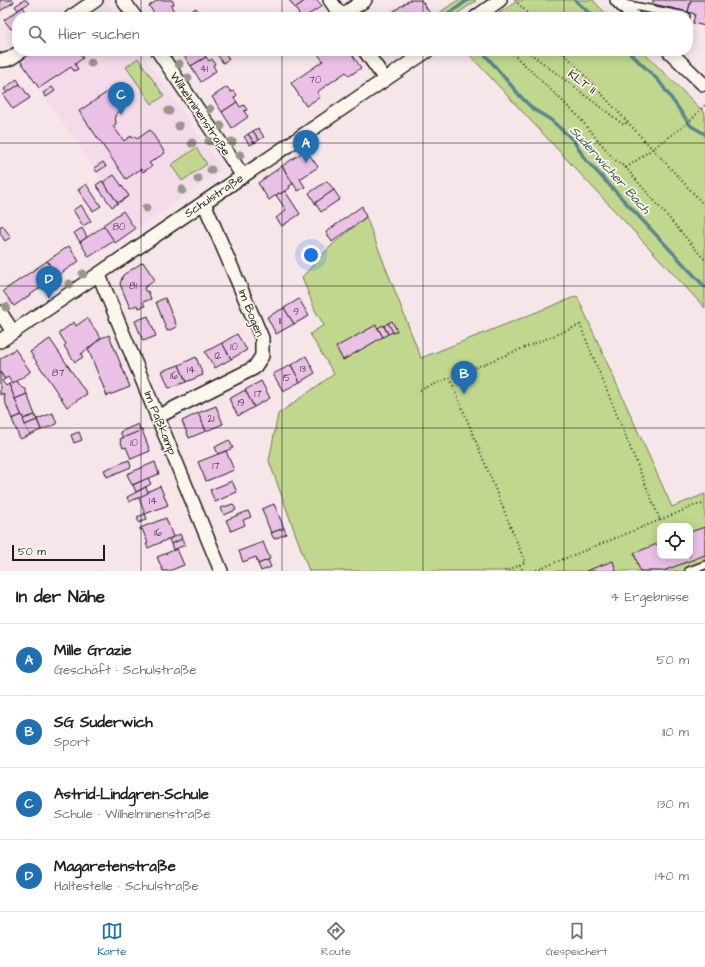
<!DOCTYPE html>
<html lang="de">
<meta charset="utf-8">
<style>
:root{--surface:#fff;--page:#f6f6f6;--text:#202124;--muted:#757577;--line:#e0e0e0;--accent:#1f6fb2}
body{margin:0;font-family:"Architects Daughter",sans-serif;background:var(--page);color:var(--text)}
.controls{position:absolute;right:12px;bottom:12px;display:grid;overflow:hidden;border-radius:8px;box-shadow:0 2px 10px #0003}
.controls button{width:36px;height:36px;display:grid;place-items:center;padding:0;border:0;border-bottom:1px solid var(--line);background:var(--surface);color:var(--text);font:20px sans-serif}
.scale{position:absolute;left:12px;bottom:10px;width:93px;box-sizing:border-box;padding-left:4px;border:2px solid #1c1c1c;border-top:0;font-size:11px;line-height:14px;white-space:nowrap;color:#1c1c1c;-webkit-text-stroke:3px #fbf7ec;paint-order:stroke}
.you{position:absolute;left:311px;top:255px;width:14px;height:14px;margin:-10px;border:3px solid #fff;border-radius:50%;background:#1a73e8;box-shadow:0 0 0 6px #1a73e833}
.badge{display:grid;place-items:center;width:26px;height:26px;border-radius:50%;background:var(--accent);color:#fff;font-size:13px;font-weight:700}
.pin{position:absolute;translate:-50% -33px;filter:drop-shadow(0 1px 2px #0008)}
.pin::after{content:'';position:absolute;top:21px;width:14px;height:12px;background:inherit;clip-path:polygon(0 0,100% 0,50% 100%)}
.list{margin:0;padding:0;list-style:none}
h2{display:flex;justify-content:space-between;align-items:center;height:52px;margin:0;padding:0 16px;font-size:17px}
h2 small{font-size:13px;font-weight:400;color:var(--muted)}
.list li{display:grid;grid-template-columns:26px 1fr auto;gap:12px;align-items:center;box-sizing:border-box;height:72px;padding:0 16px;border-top:1px solid var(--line)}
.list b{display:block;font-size:15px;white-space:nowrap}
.list p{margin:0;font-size:13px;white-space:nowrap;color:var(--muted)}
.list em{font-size:13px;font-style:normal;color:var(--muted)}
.icon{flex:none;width:22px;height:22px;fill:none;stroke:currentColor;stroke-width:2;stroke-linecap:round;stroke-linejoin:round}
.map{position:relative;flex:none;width:705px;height:571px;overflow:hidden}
.search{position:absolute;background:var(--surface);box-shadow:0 2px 10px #0003;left:12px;right:12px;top:12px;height:44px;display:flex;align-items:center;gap:10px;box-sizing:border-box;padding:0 14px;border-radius:16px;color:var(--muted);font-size:15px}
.sheet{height:340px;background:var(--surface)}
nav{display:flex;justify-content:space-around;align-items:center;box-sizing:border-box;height:56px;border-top:1px solid var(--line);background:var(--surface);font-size:11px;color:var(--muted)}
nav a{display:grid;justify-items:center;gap:2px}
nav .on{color:var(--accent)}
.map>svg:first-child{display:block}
</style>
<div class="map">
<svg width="705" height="571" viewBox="0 0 705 571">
<rect width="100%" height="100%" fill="#f6e6ea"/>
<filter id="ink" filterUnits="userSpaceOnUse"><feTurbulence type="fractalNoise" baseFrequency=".025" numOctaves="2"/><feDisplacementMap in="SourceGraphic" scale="8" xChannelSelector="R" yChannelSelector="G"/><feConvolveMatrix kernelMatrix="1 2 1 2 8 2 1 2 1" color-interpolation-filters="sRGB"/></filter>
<g filter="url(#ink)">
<!-- built -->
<g fill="#f3dbe9">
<polygon points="106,0 117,17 81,17"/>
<polygon points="31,51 141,51 222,170 136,230 19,59"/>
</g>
<!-- green -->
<g fill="#c0d78d" stroke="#6e7a54" fill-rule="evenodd">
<polygon points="458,0 475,0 476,1 452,17 437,17 436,15"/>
<polygon points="519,0 593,0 609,17 493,17"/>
<polygon points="466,51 642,51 705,113 705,308"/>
<polygon points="138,58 164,96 152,104 126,67"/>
<polygon points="196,148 207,164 182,181 171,165"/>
<path d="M366 217 421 358 577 296 672 507 705 494V571H309L269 461 278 414 334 374 310 334 324 325 315 310 302 277 332 245ZM660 526H690V556H660Z"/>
</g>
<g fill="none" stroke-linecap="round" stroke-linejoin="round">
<!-- stream -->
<g stroke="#588790" stroke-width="3.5">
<polyline points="575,0 593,17"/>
<polyline points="450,17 448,14 468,0"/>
<polyline points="482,51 521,97 533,109 551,120 573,140 585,159 705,287"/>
<polyline points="628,51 659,81 691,126 705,134"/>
</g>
</g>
<!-- building -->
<g fill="#ebc0e7" stroke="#1c1c1c">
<polygon points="0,0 13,0 14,2 0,11"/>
<polygon points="24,0 26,0 29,3 18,10 15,6"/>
<polygon points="158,0 172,0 174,4 171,6 174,11 165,17 157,17 149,6"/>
<polygon points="289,0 306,0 295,8"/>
<polygon points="306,0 317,0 322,6 305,17 301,17 295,8"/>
<polygon points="410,0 421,0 432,16 385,17"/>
<polygon points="653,0 691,0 688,12 653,4"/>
<polygon points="691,0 705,0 705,26 693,23 695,14 688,12"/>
<polygon points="23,7 30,17 17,17 17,26 11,29 4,20"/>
<polygon points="196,8 202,17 195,17 191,11"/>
<polygon points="174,11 177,15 181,13 183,17 165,17"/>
<polygon points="33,51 78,51 83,58 75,64 78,69 74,71 71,67 39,88 20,60"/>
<polygon points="181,51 204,51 202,52 206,57 191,66"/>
<polygon points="215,51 224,51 229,59 223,63"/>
<polygon points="316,51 336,51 337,53 340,51 350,51 361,68 349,76 346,72 317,92 320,97 306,106 291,83 323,61"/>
<polygon points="206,57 209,61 212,59 215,64 213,65 216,71 201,82 191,66"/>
<polygon points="17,79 20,84 7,93 4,89"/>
<polygon points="20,84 30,98 13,109 3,95"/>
<polygon points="52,87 55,91 46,97 43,93"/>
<polygon points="227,87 231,92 234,91 237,95 234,98 237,102 222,112 212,97"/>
<polygon points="112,89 122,104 120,105 123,109 115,115 116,124 113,126 124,141 131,136 132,138 135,136 137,139 150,130 165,153 149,163 152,166 143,172 141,169 126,179 79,111"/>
<polygon points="237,102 240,107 244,105 247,110 244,111 248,117 232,128 222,112"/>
<polygon points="258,128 264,137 259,140 253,131"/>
<polygon points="253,131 259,140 255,143 248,134"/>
<polygon points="248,134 254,143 250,145 244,137"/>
<polygon points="306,150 318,167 300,179 305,187 298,191 282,166"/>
<polygon points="103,162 106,166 97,172 94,168"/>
<polygon points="282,166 293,184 289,186 290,188 280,194 279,193 269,200 258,183"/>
<polygon points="114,175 129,196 118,203 103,182"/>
<polygon points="102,181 118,203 112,207 96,185"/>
<polygon points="327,181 334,190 315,203 309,193"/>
<polygon points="86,184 101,206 93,211 78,190"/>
<polygon points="334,190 340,199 321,212 315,203"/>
<polygon points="285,191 300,214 282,226 276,218 286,210 276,195 279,193 280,194"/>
<polygon points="81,205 91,221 83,226 73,210"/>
<polygon points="362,206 366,217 332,242 326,232"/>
<polygon points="123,211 135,229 115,243 103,225"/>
<polygon points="2,225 11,237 5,241 0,233 0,227"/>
<polygon points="104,226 114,241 89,257 80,242"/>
<polygon points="82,228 87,237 80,242 74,233"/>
<polygon points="69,246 79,261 57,276 47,261"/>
<polygon points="47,261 57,276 14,306 3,291"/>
<polygon points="143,262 155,280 144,288 146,292 148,291 151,299 143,302 145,306 139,308 137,305 130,308 120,284 123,275"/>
<polygon points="165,298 177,327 167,331 156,302"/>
<polygon points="299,299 309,316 294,324 284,308"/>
<polygon points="284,308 294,324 276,334 267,317"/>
<polygon points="148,316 156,336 143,341 135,321"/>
<polygon points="87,318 101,338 81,354 83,357 75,362 64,346 66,344 59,333 74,322 76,326"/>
<polygon points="392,321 397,331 393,333 388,323"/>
<polygon points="388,323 393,332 388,334 384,326"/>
<polygon points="376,325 383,337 343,360 336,347"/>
<polygon points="383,325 388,334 383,337 378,328"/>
<polygon points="237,334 247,350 231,359 222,343"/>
<polygon points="109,335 130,387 107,396 88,349 101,338"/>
<polygon points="50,339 87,394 67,407 30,352"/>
<polygon points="222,343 231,359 215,368 205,352"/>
<polygon points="15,349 30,371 30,372 13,384 8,377 5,379 0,372 0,359"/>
<polygon points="306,356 315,373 300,382 291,365"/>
<polygon points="196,357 203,375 186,382 179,365"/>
<polygon points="179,365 186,382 169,388 162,371"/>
<polygon points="291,365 300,382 283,391 273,374"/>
<polygon points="0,372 5,379 2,381 6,386 9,384 22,415 12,419 4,399 5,398 3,393 0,395"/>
<polygon points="17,381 22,388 24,388 27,394 15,399 9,384 12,382 13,384"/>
<polygon points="261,381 270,398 254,407 245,390"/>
<polygon points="245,390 254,407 238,416 229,399"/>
<polygon points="27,394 35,415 23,419 15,399"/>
<polygon points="216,406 223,424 206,431 198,413"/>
<polygon points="53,413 57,424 41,430 37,419"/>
<polygon points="198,413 206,431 189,438 182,421"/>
<polygon points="22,415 30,435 20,439 12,419"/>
<polygon points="35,415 37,420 25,425 23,419"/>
<polygon points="37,420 41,430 30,435 25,425"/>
<polygon points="138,424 141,431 123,438 120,432"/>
<polygon points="142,430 150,451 131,459 126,447 123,448 120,439"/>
<polygon points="79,432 82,440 74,443 71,435"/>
<polygon points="229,440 233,448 218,454 215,447"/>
<polygon points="226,451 234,470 206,481 198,462"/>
<polygon points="129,460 131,467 107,477 104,470"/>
<polygon points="155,462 159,474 132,485 127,474"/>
<polygon points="148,478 151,484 136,492 133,485"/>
<polygon points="232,481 237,492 215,502 210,490"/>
<polygon points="160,486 168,505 145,514 138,496"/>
<polygon points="146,487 148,493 129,502 127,497"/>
<polygon points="233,504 236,510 224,515 221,508"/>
<polygon points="274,504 284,528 271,533 262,509"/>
<polygon points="248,511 251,517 243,520 245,525 231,531 226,520"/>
<polygon points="145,514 147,519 139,523 137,517"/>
<polygon points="166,518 173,537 148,548 146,544 148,543 142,529 140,530 140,528"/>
<polygon points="705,527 705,555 663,571 640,571 634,553 660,543 660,556 690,556 690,532"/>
<polygon points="284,528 286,534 274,539 271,533"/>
<polygon points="180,534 182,539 171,544 169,539"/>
<polygon points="182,539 185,545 173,550 171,544"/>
<polygon points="263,542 270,559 258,564 256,557 243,562 239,551"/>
<polygon points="177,549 184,565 169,571 163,571 157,557"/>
<polygon points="268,560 271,567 261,571 258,564"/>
<polygon points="613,561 616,571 586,571"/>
</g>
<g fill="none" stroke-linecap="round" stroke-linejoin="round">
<!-- lane casing -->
<g stroke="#1c1c1c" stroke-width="10">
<g id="lane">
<polyline points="623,4 686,16"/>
<polyline points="689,571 705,565"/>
</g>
</g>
<!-- street casing -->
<g stroke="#1c1c1c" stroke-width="16">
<g id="street">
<polyline points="123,0 135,17"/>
<polyline points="330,0 342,17"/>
<polyline points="617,0 634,17"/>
<polyline points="341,16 365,0"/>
<polyline points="71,17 96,0"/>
<polyline points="476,17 500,0"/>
<polyline points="158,51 243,176"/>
<polyline points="365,51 385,79"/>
<polyline points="669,51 703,84 705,84"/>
<path d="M0 60C8 62 15 55 21 51"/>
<polyline points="99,275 221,571"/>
<polyline points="0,312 13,332"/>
<polyline points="0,341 427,51"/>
<polyline points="157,417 254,368 262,356 262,338 204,203"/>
</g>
</g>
<!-- path -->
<g stroke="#1c1c1c" stroke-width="2" stroke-dasharray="1 3" stroke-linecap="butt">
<polyline points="515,0 531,17"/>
<polyline points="510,51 577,115 614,159 626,168 705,260"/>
<polyline points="527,51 624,125 627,122"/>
<polyline points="562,51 644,140"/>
<polyline points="663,160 705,206"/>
<polyline points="626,168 684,126 693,118 705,105"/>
<polyline points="450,378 525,562 520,565 523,571"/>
<polyline points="420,390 580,325 660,520 534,571"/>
<polyline points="660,520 696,505 705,504"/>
<polyline points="505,571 520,565"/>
</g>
<!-- lane -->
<use href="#lane" stroke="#fbf7ec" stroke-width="7"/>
<!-- street -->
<use href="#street" stroke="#fbf7ec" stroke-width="13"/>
<!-- path-bridge -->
<polyline stroke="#1c1c1c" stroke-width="2" stroke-dasharray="1 3" stroke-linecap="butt" points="644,140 663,160"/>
</g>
<!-- trees -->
<g fill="#99968b">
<circle cx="91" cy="63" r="4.5"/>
<circle cx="179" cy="64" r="4.5"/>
<circle cx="188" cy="78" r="4.5"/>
<circle cx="210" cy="109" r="4.5"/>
<circle cx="169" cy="111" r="4.5"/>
<circle cx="179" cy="126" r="4.5"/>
<circle cx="221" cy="126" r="4.5"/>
<circle cx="209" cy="141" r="4.5"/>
<circle cx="232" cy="142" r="4.5"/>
<circle cx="192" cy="143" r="4.5"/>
<circle cx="240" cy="155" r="4.5"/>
<circle cx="211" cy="170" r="4.5"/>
<circle cx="198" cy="179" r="4.5"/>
<circle cx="182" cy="190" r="4.5"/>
<circle cx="146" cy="208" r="4.5"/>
<circle cx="83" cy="274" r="4.5"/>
<circle cx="69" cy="284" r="4.5"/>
<circle cx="6" cy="307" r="4.5"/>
</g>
</g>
<!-- grid -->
<path fill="none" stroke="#1c1c1c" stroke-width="1" stroke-opacity="0.55" d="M141 0V17M282 0V17M423 0V17M564 0V17M141 51V571M282 51V571M423 51V571M564 51V571M0 143H705M0 286H705M0 428H705"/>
<g text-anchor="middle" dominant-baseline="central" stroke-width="3.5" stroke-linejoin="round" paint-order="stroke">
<!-- number labels -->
<g font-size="10" fill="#50454f">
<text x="204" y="69">41</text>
<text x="315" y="80">70</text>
<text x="119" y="227">80</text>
<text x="133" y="286">81</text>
<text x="296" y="312">9</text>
<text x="280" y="321">11</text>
<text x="234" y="347">10</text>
<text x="218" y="356">12</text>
<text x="303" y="369">13</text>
<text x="191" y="370">14</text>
<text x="58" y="373">87</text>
<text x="174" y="376">16</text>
<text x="287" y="378">15</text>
<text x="258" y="394">17</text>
<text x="241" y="403">19</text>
<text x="211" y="419">21</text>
<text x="134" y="443">10</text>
<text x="216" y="466">17</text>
<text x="153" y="501">14</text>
<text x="158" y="533">16</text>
</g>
<!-- street labels -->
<g font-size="12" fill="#1c1c1c" stroke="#fbf7ec">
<text transform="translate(582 82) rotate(37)">KLT II</text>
<text transform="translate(200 114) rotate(56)">Wilhelminenstraße</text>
<text transform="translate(214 196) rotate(-34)">Schulstraße</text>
<text transform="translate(251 313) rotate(68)">Im Bogen</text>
<text transform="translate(160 423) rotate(68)">Im Paßkamp</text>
</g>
<!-- water labels -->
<g font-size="13" font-style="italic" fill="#3f5a60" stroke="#fbf7ec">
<text transform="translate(610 170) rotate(48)">Suderwicher Bach</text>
</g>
</g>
</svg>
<div class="controls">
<button><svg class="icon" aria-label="locate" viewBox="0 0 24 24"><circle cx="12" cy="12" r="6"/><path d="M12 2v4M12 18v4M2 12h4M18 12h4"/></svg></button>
</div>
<div class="scale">50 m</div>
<div class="you"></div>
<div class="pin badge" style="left:306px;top:163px">A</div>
<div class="pin badge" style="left:464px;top:394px">B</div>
<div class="pin badge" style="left:121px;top:115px">C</div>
<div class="pin badge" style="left:49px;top:299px">D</div>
<div class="search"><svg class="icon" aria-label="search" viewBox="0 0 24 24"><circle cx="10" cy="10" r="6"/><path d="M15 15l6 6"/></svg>Hier suchen</div>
</div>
<section class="sheet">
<h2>In der Nähe<small>4 Ergebnisse</small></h2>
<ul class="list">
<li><span class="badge">A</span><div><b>Mille Grazie</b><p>Geschäft · Schulstraße</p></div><em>50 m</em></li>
<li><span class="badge">B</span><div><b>SG Suderwich</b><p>Sport</p></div><em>110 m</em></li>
<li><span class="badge">C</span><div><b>Astrid-Lindgren-Schule</b><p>Schule · Wilhelminenstraße</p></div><em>130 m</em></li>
<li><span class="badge">D</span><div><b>Magaretenstraße</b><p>Haltestelle · Schulstraße</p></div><em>140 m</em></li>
</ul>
</section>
<nav>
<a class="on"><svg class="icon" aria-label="map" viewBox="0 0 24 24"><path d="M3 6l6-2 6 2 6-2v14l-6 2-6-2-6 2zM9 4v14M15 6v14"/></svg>Karte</a>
<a><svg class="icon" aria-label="directions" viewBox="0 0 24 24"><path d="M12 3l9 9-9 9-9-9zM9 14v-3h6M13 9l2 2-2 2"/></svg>Route</a>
<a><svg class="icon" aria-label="saved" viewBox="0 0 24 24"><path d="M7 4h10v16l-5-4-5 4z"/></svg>Gespeichert</a>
</nav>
